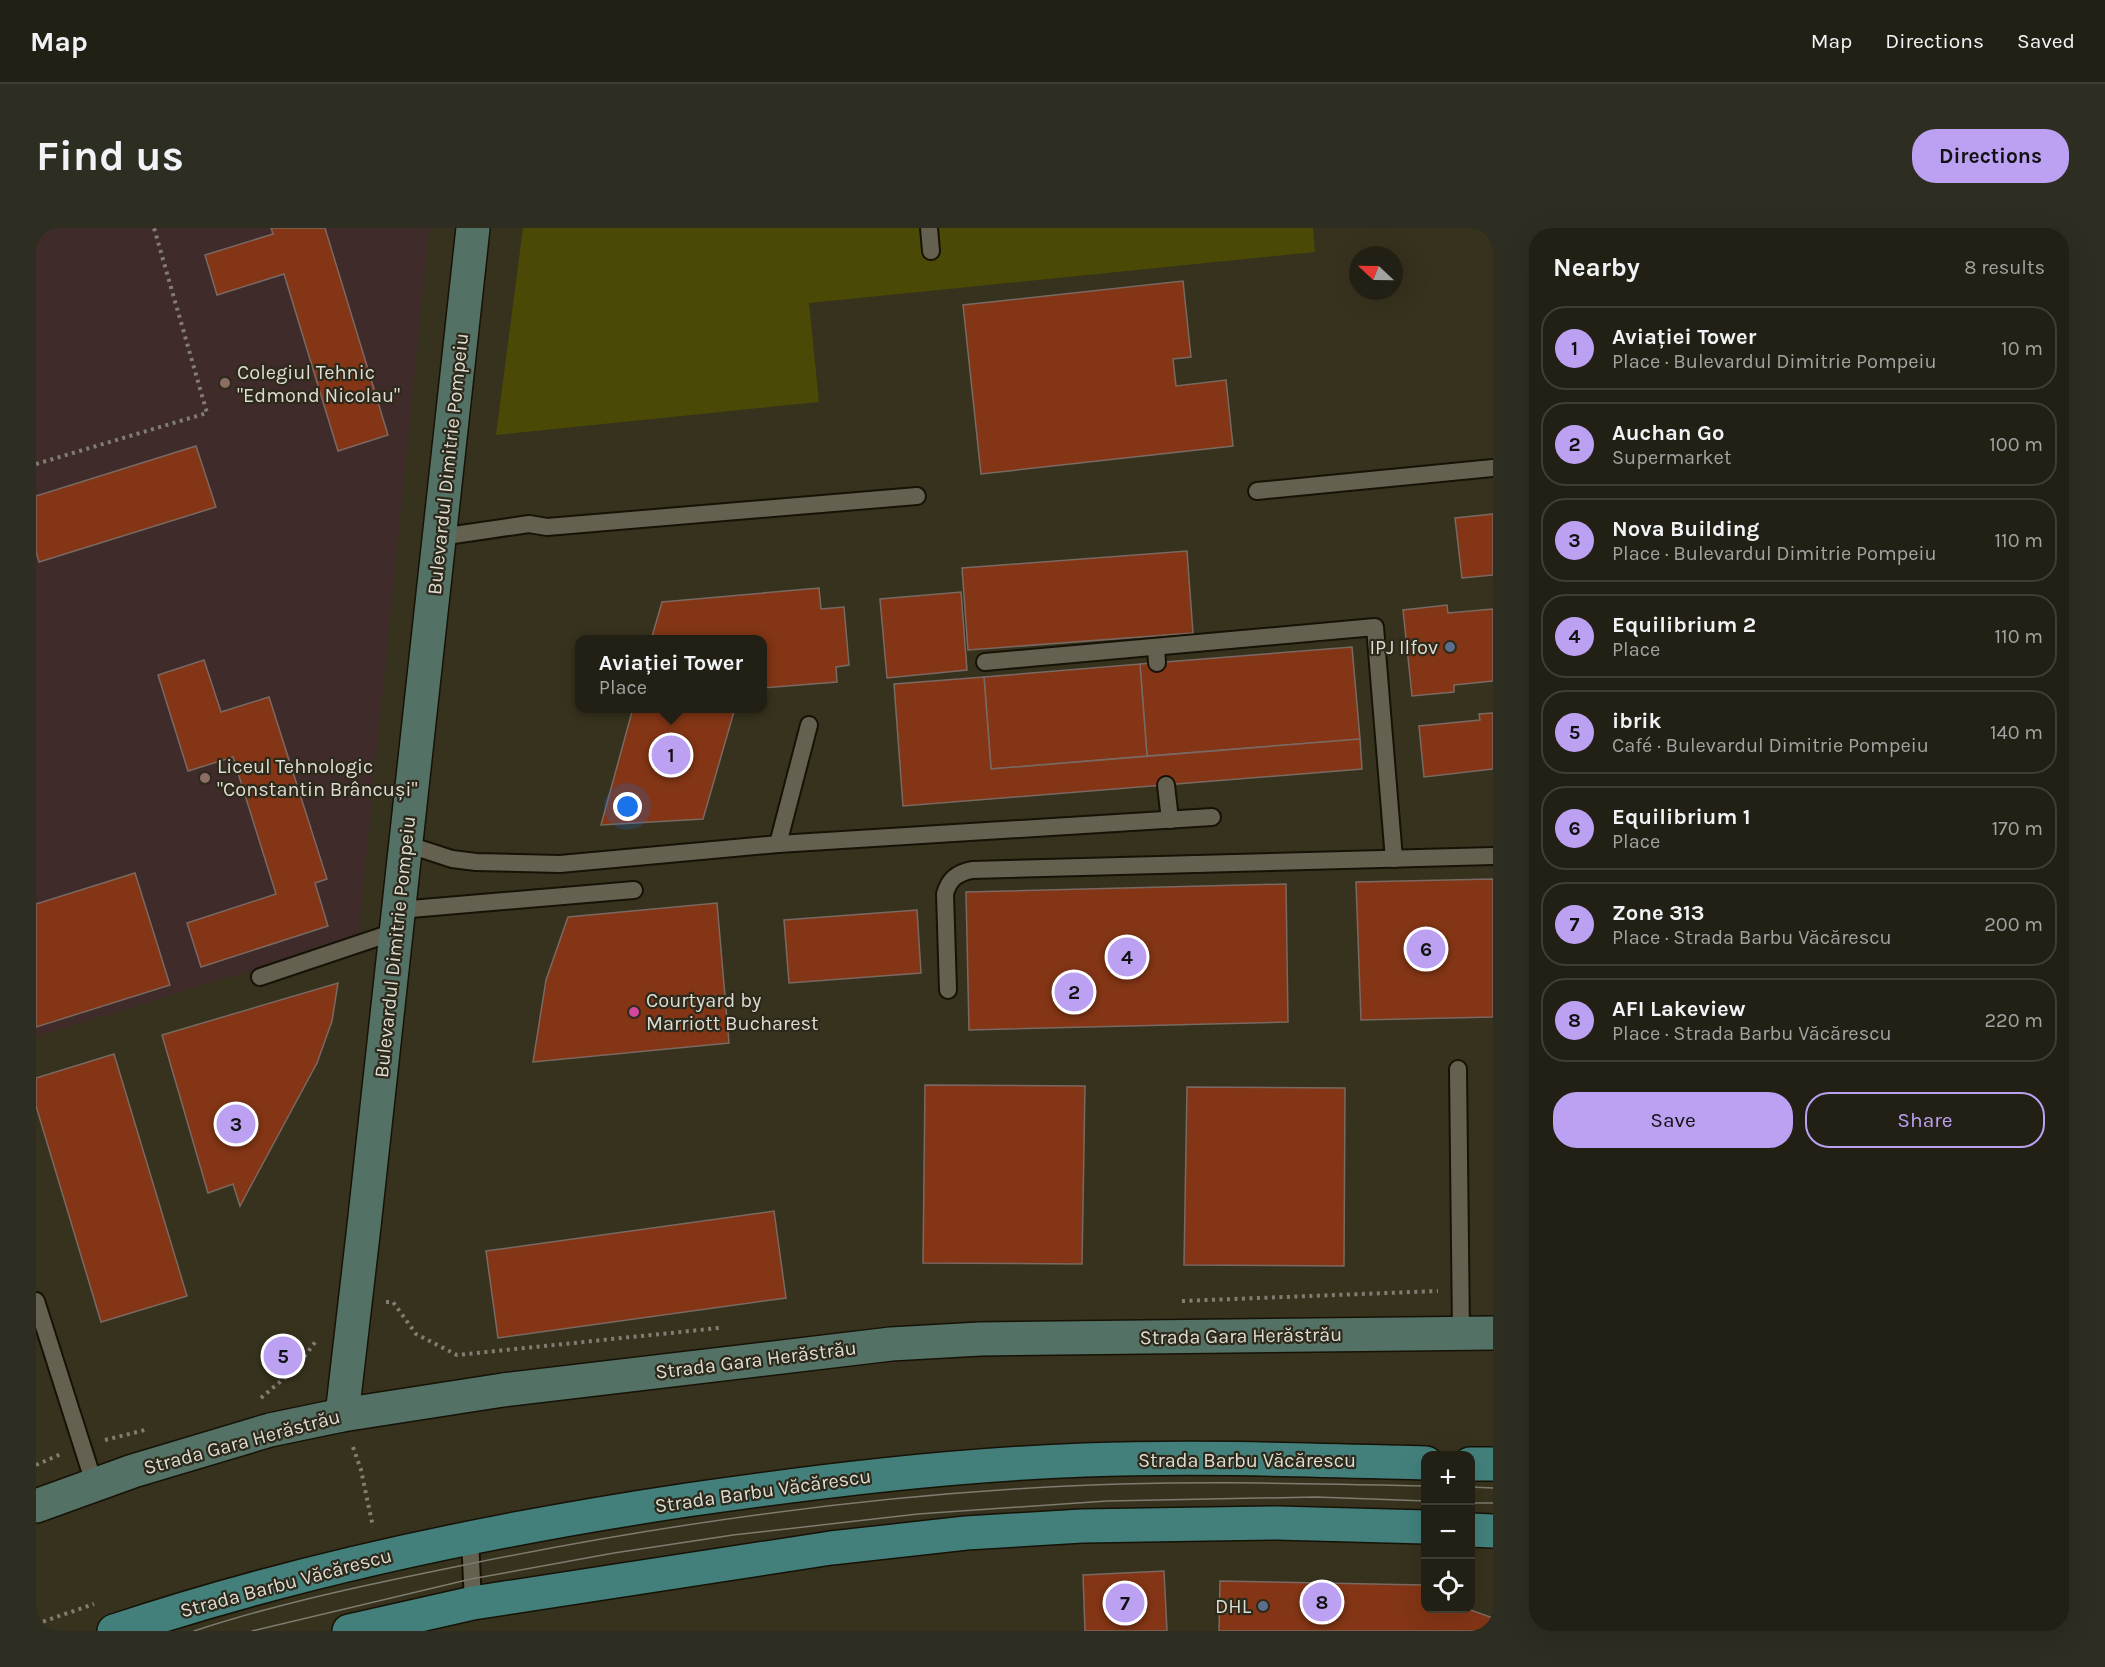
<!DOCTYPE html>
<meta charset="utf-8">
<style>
:root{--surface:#222015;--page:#2e2d22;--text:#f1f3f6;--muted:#a2a3a0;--line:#3f3e34;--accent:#bca0f2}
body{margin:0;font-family:Karla,sans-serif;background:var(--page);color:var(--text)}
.controls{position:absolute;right:18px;bottom:18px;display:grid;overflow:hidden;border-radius:12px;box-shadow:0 6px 24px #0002}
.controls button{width:54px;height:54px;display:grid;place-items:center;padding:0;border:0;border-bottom:2px solid var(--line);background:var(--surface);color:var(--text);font:30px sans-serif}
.compass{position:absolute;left:1313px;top:18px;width:54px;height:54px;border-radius:50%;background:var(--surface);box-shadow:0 6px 24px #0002;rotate:292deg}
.you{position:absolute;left:592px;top:579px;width:21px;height:21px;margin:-15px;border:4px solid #fff;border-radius:50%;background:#1a73e8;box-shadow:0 0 0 9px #1a73e833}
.badge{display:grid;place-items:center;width:39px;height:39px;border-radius:50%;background:var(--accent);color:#111;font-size:20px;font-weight:700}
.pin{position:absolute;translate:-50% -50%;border:3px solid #fff;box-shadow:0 2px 6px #0006}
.popup{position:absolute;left:539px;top:407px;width:192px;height:78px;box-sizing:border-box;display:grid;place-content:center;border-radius:12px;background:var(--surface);filter:drop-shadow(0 2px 4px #0005);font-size:20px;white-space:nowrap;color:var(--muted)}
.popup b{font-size:22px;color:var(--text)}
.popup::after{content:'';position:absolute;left:50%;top:100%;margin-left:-12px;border:12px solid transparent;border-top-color:var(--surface)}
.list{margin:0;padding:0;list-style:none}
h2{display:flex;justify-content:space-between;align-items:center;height:78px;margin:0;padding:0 24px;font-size:26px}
h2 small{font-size:20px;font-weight:400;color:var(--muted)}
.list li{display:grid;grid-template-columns:39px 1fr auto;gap:18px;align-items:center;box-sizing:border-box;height:84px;margin:0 12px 12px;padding:0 12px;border:2px solid var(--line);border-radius:24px}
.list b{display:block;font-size:22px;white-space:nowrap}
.list p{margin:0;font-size:20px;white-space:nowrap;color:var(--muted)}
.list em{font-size:20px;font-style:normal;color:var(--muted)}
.actions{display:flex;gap:12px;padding:18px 24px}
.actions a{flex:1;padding:14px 0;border:2px solid var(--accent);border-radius:24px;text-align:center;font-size:21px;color:var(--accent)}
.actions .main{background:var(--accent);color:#111}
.icon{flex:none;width:33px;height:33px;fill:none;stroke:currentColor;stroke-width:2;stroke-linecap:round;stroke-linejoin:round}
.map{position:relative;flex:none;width:1457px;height:1403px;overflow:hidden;border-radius:24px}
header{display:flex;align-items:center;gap:36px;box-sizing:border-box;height:84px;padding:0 30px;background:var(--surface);border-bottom:2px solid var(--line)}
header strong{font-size:28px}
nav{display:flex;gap:33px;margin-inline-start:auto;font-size:21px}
.intro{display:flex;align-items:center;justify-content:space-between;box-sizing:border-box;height:144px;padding:0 36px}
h1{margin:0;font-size:42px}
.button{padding:15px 27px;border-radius:24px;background:var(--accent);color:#111;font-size:21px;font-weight:700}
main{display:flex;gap:36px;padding:0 36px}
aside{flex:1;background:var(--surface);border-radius:24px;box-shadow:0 6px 24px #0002}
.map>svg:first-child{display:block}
</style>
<header>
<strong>Map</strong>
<nav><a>Map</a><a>Directions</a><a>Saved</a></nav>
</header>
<div class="intro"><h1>Find us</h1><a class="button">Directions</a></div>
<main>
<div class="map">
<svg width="1457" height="1403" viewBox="0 0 1457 1403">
<rect width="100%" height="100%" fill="#2d2a1c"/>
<!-- built -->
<path fill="#37321d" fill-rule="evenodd" d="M0 0H1457V1403H0ZM1322 27H1358V63H1322ZM544 412H726V480H544ZM1390 1228H1434V1380H1390Z"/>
<!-- education -->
<polygon fill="#3f2b2a" points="0,0 393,0 322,709 0,809"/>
<!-- green -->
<polygon fill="#4a4a06" points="487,0 1277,0 1279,24 773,75 783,174 460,207"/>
<!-- building -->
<g fill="#833515" stroke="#7a6962" stroke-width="1.5">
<polygon points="235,0 289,0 352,207 302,223 248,46 181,67 169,27 237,6"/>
<polygon points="1147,53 1155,129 1137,131 1140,158 1190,152 1197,218 945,246 927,77"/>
<polygon points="160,218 180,279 3,334 0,324 0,268"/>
<polygon points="1457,286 1457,347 1426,350 1419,290"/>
<polygon points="1151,323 1157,405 932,422 926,340"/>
<polygon points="783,360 785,381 808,379 813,437 800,439 801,454 726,460 726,412 615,412 626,374"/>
<polygon points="925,364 931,442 851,450 844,371"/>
<polygon points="1411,377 1412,385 1457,381 1457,453 1418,457 1418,464 1376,468 1367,382"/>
<polygon points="1316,419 1324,511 1111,528 1104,436"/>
<polygon points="168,432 185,484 233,469 291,651 279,655 292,698 165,739 151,695 240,666 197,529 152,543 122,447"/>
<polygon points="1104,436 1111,528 955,541 948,449"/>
<polygon points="948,449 955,541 1324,511 1326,541 867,578 858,456"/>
<polygon points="597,480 699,480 667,591 565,597"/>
<polygon points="1457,485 1457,541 1388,549 1383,498 1444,492 1443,486"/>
<polygon points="99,645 134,757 0,799 0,676"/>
<polygon points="1457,651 1457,789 1325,792 1320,654"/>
<polygon points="1250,656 1252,794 933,802 930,664"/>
<polygon points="681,675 693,815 497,834 510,752 532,689"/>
<polygon points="881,682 885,745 753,755 748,692"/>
<polygon points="302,755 296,793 281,835 204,978 197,956 172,965 126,807"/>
<polygon points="78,826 151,1068 65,1094 0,878 0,850"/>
<polygon points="889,857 1049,858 1046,1036 887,1035"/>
<polygon points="1151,859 1309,860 1308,1038 1148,1037"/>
<polygon points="738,983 750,1070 462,1110 450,1023"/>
<polygon points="1128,1343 1131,1403 1049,1403 1047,1347"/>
<polygon points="1184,1353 1388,1357 1390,1380 1429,1380 1457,1390 1457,1403 1183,1403"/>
</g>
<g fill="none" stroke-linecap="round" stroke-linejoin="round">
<!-- lane casing -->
<g stroke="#161206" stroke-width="20">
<g id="lane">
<polyline points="893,0 895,23"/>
<polyline points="1221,263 1457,240"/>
<polyline points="404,309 493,296 511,299 881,268"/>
<polyline points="1120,419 1121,435"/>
<polyline points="949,434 1339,399 1358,631"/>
<polyline points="1130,557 1134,592"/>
<polyline points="370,616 416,631 440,634 524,636 742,616 1176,589"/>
<polyline points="742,616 773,497"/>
<polyline points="363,682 598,662"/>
<polyline points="224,749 361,703"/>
<path d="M912 762 909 666C913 651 921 645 936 642L1457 628"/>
<polyline points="1422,841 1425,1105"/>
<polyline points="0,1073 58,1255"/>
<polyline points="434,1310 437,1375"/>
</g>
</g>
<!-- secondary casing -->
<g stroke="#161206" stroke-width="36">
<g id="secondary">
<polyline points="306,1187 328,998 437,0"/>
<polyline points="0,1278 97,1243 234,1202 306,1187 467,1162 855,1116 944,1111 1457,1105"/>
</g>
</g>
<!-- primary casing -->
<g stroke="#161206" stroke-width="36">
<g id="primary">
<polyline points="1434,1236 1457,1236"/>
<polyline points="1434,1302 1457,1303"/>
<path d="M78 1403C264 1341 457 1301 651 1272 783 1253 915 1237 1049 1232 1162 1228 1276 1232 1390 1235"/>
<polyline points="313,1403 437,1375 795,1320 930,1305 1046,1298 1241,1295 1390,1299"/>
</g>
</g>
<!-- path -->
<g stroke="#807e72" stroke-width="4" stroke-dasharray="3 4.5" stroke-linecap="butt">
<polyline points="0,236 171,185 118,0"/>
<polyline points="1146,1073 1402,1063"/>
<polyline points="350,1074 357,1074 380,1106 421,1127 683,1100"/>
<polyline points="225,1170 259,1141 280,1113"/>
<polyline points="69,1212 109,1202"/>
<polyline points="317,1219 325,1242 337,1299"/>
<polyline points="0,1237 25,1226"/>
<polyline points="0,1396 58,1376"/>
</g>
<!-- lane -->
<use href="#lane" stroke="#656151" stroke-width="16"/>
<!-- secondary -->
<use href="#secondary" stroke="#547166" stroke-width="33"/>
<!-- primary -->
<use href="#primary" stroke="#43807c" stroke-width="33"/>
<!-- tram -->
<g stroke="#7e7b6f" stroke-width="1.5">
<polyline points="1434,1259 1457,1260"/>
<polyline points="1434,1275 1457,1275"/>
<path d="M158 1403C249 1373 344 1354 438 1335 620 1298 809 1271 995 1260 1127 1252 1258 1255 1390 1258"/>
<polyline points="216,1403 435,1351 578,1325 697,1307 882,1286 1071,1273 1280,1269 1390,1273"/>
</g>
</g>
<!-- markers -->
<g fill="#8d6e63" stroke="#2d2a1c" stroke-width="2">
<circle cx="189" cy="155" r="6"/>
<circle cx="169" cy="550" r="6"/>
</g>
<g fill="#5c6f8a" stroke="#2d2a1c" stroke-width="2">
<circle cx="1414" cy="419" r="6"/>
<circle cx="1227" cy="1378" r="6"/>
</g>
<circle fill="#d1479c" stroke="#2d2a1c" stroke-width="2" cx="598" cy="784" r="6"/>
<g text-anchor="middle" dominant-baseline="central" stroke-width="4.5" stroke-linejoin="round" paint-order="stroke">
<!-- poi labels -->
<g font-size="20" fill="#dedcd3" stroke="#2d2a1c" text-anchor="start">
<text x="201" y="144">Colegiul Tehnic<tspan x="201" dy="23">"Edmond Nicolau"</tspan></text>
<text x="1402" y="419" text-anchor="end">IPJ Ilfov</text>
<text x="181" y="538">Liceul Tehnologic<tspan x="181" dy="23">"Constantin Brâncuși"</tspan></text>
<text x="610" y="772">Courtyard by<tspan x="610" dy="23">Marriott Bucharest</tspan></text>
<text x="1215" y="1378" text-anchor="end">DHL</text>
</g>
<!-- street labels -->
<g font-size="20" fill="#dedcd3" stroke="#2d2a1c">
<text transform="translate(412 236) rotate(-84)">Bulevardul Dimitrie Pompeiu</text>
<text transform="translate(359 719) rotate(-84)">Bulevardul Dimitrie Pompeiu</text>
<text transform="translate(1205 1108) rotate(-1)">Strada Gara Herăstrău</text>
<text transform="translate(720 1132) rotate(-7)">Strada Gara Herăstrău</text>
<text transform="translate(206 1214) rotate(-15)">Strada Gara Herăstrău</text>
<text x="1211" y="1232">Strada Barbu Văcărescu</text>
<text transform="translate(727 1263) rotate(-8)">Strada Barbu Văcărescu</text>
<text transform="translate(250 1355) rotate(-15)">Strada Barbu Văcărescu</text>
</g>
</g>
</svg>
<div class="controls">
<button>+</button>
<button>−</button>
<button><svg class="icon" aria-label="locate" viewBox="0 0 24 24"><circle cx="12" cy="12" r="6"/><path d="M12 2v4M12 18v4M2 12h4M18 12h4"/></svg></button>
</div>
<svg class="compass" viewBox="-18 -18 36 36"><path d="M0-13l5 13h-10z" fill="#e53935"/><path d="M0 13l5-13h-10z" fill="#a2a3a0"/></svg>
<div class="you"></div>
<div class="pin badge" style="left:635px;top:527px">1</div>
<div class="popup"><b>Aviației Tower</b>Place</div>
<div class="pin badge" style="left:1038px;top:764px">2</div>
<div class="pin badge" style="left:200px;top:896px">3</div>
<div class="pin badge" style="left:1091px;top:729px">4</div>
<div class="pin badge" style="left:247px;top:1128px">5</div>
<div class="pin badge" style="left:1390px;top:721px">6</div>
<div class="pin badge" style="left:1089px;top:1375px">7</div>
<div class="pin badge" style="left:1286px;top:1374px">8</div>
</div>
<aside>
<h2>Nearby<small>8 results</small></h2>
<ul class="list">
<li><span class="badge">1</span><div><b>Aviației Tower</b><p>Place · Bulevardul Dimitrie Pompeiu</p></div><em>10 m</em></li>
<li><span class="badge">2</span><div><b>Auchan Go</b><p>Supermarket</p></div><em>100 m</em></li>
<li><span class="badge">3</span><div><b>Nova Building</b><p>Place · Bulevardul Dimitrie Pompeiu</p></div><em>110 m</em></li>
<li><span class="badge">4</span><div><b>Equilibrium 2</b><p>Place</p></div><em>110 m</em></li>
<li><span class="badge">5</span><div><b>ibrik</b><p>Café · Bulevardul Dimitrie Pompeiu</p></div><em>140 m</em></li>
<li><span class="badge">6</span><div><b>Equilibrium 1</b><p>Place</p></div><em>170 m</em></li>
<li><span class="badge">7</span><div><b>Zone 313</b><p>Place · Strada Barbu Văcărescu</p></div><em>200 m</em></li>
<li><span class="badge">8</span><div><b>AFI Lakeview</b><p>Place · Strada Barbu Văcărescu</p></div><em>220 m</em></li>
</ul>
<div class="actions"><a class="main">Save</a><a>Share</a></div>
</aside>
</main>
